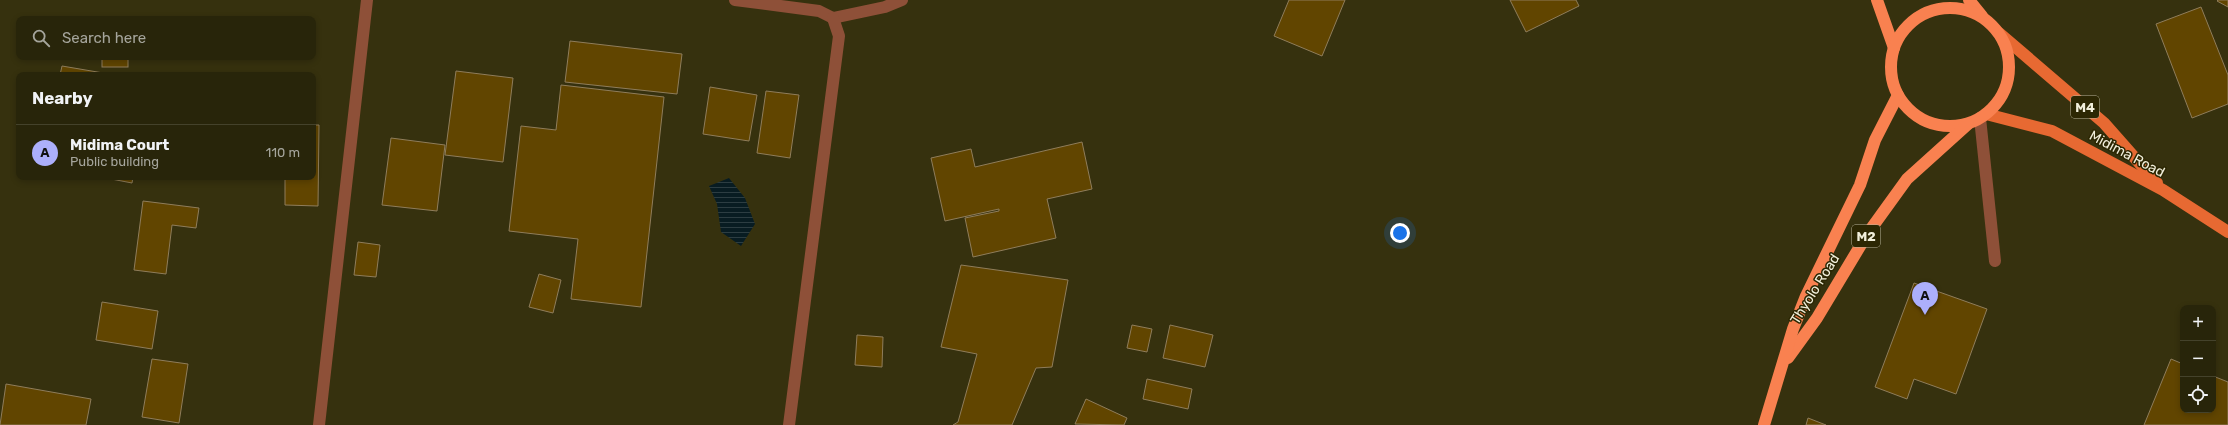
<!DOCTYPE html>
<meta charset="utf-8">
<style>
:root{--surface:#28250a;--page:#302d13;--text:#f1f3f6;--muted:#a5a59c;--line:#44422b;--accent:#acaffb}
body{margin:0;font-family:Rubik,sans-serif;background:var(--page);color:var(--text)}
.controls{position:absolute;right:12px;bottom:12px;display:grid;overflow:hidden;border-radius:8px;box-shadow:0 2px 6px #0003}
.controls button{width:36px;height:36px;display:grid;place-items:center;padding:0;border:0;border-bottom:1px solid var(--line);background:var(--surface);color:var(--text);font:20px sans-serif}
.you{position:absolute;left:1400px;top:233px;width:14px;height:14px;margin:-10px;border:3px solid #fff;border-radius:50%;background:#1a73e8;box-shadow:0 0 0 6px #1a73e833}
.badge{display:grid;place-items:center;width:26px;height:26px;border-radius:50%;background:var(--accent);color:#111;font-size:13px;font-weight:700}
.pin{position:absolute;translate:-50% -33px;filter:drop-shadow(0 1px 2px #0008)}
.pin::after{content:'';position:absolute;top:21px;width:14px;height:12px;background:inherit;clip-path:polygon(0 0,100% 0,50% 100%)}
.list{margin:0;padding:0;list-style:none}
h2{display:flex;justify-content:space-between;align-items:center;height:52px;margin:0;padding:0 16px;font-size:17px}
h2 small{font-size:13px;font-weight:400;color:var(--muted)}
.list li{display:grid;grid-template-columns:26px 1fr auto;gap:12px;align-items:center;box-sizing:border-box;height:56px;padding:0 16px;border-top:1px solid var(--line)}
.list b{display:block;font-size:15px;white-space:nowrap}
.list p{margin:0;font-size:13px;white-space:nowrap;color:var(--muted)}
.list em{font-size:13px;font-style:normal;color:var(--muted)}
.icon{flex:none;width:22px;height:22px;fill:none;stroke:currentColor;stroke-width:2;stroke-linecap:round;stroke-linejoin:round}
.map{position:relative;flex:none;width:2228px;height:425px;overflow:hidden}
.search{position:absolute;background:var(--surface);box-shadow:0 2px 6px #0003;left:16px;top:16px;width:300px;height:44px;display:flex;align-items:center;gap:10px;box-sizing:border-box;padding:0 14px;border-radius:8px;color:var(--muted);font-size:15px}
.panel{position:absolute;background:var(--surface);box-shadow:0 2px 6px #0003;left:16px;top:72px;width:300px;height:108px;border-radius:8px}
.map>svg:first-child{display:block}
</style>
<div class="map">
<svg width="2228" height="425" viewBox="0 0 2228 425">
<defs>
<pattern id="water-rules" width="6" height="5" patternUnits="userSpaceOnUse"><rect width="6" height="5" fill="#081c22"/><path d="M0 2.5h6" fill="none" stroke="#2c3d42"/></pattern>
</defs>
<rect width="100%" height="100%" fill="#36310e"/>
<!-- water -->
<polygon fill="url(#water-rules)" points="729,178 745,198 755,224 741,246 721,232 717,204 709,186"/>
<!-- building -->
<g fill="#614500" stroke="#8f7d5b">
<polygon points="1289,0 1345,0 1322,56 1274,36"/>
<polygon points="1510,0 1576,0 1579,6 1526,32"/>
<polygon points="2228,0 2228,7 2217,1 2218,0"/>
<polygon points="2201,7 2228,75 2228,104 2192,118 2156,24"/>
<polygon points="570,41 682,54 677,94 565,82"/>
<rect x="102" y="57" width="26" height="10"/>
<polygon points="62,66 115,75 60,75"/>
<polygon points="456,71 513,78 503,162 445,155"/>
<polygon points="561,85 664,97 641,307 571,299 578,239 509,231 521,126 556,130"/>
<polygon points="710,87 757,95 749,141 703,134"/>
<polygon points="766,91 799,95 790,158 757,153"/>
<polygon points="313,125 319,125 318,206 285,205 285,177 313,177"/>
<polygon points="391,138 445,145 437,211 382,205"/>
<polygon points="1082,142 1092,189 1047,199 1056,238 973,257 965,218 999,211 999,209 945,221 931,158 971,149 975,167"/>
<polygon points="101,177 133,177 132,183"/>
<polygon points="143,201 199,208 196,228 172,225 166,274 134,270"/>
<polygon points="358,242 380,245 376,277 354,275"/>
<polygon points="961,265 1068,280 1052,367 1036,368 1012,425 953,425 958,422 977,354 941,347"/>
<polygon points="539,274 561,280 553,313 529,307"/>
<polygon points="1914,283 1987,309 1956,394 1914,379 1907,399 1875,387"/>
<polygon points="102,302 158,311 152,349 96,340"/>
<polygon points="1132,325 1152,329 1147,352 1127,348"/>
<polygon points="1170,325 1213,335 1205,367 1163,358"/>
<polygon points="857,335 883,337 882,367 855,365"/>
<polygon points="152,359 188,364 179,423 142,417"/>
<polygon points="2171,359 2183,364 2183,410 2213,410 2213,376 2228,382 2228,425 2144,425"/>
<polygon points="1147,379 1192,389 1188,409 1143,399"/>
<polygon points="6,384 91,399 86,425 0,425"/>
<polygon points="1086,399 1127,418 1124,425 1075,424"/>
<polygon points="1808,418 1826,425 1806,425"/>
</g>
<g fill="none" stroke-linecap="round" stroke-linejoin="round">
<!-- minor -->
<g stroke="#8e5038" stroke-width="12">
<polyline points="735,0 819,11 833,18 885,7 902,0"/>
<polyline points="1980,118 1995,261"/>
<polyline points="319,425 367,0"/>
<polyline points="789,425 839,36 833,18"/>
</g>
<!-- major -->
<g stroke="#e76932" stroke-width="12">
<polyline points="1999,33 2104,123 2157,183"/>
<polyline points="1986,114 2052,131 2163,190 2228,232"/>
</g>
<!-- highway -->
<g stroke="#f98150" stroke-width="12">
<polyline points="1877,0 1894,48"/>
<polyline points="1969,0 1982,16"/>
<circle cx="1950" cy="67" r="59"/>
<polyline points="1788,358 1817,318 1868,233 1907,179 1968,124"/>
<polyline points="1764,425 1793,329 1806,296 1860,185 1875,140 1898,95"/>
</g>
</g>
<g text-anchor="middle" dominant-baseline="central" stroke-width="3" stroke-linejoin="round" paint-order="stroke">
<!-- shield labels -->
<g fill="#2c2703" stroke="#b6b39a" stroke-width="1">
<rect x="2071" y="96" width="28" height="22" rx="3"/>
<rect x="1852" y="225" width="28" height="22" rx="3"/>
</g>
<g font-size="13" font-weight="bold" fill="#f1efdb">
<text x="2085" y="107">M4</text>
<text x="1866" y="236">M2</text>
</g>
<!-- street labels -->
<g font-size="14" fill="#f1efdb" stroke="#2c2703">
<text transform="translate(2127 154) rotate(28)">Midima Road</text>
<text transform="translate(1815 289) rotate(-58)">Thyolo Road</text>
</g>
</g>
</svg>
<div class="controls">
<button>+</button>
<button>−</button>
<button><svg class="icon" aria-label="locate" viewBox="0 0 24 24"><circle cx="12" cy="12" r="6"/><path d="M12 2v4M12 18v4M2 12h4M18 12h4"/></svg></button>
</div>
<div class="you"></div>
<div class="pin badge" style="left:1925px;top:315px">A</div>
<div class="search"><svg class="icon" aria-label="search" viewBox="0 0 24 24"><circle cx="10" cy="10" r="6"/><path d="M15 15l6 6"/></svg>Search here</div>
<section class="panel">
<h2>Nearby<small></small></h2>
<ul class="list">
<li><span class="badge">A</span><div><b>Midima Court</b><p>Public building</p></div><em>110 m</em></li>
</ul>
</section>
</div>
